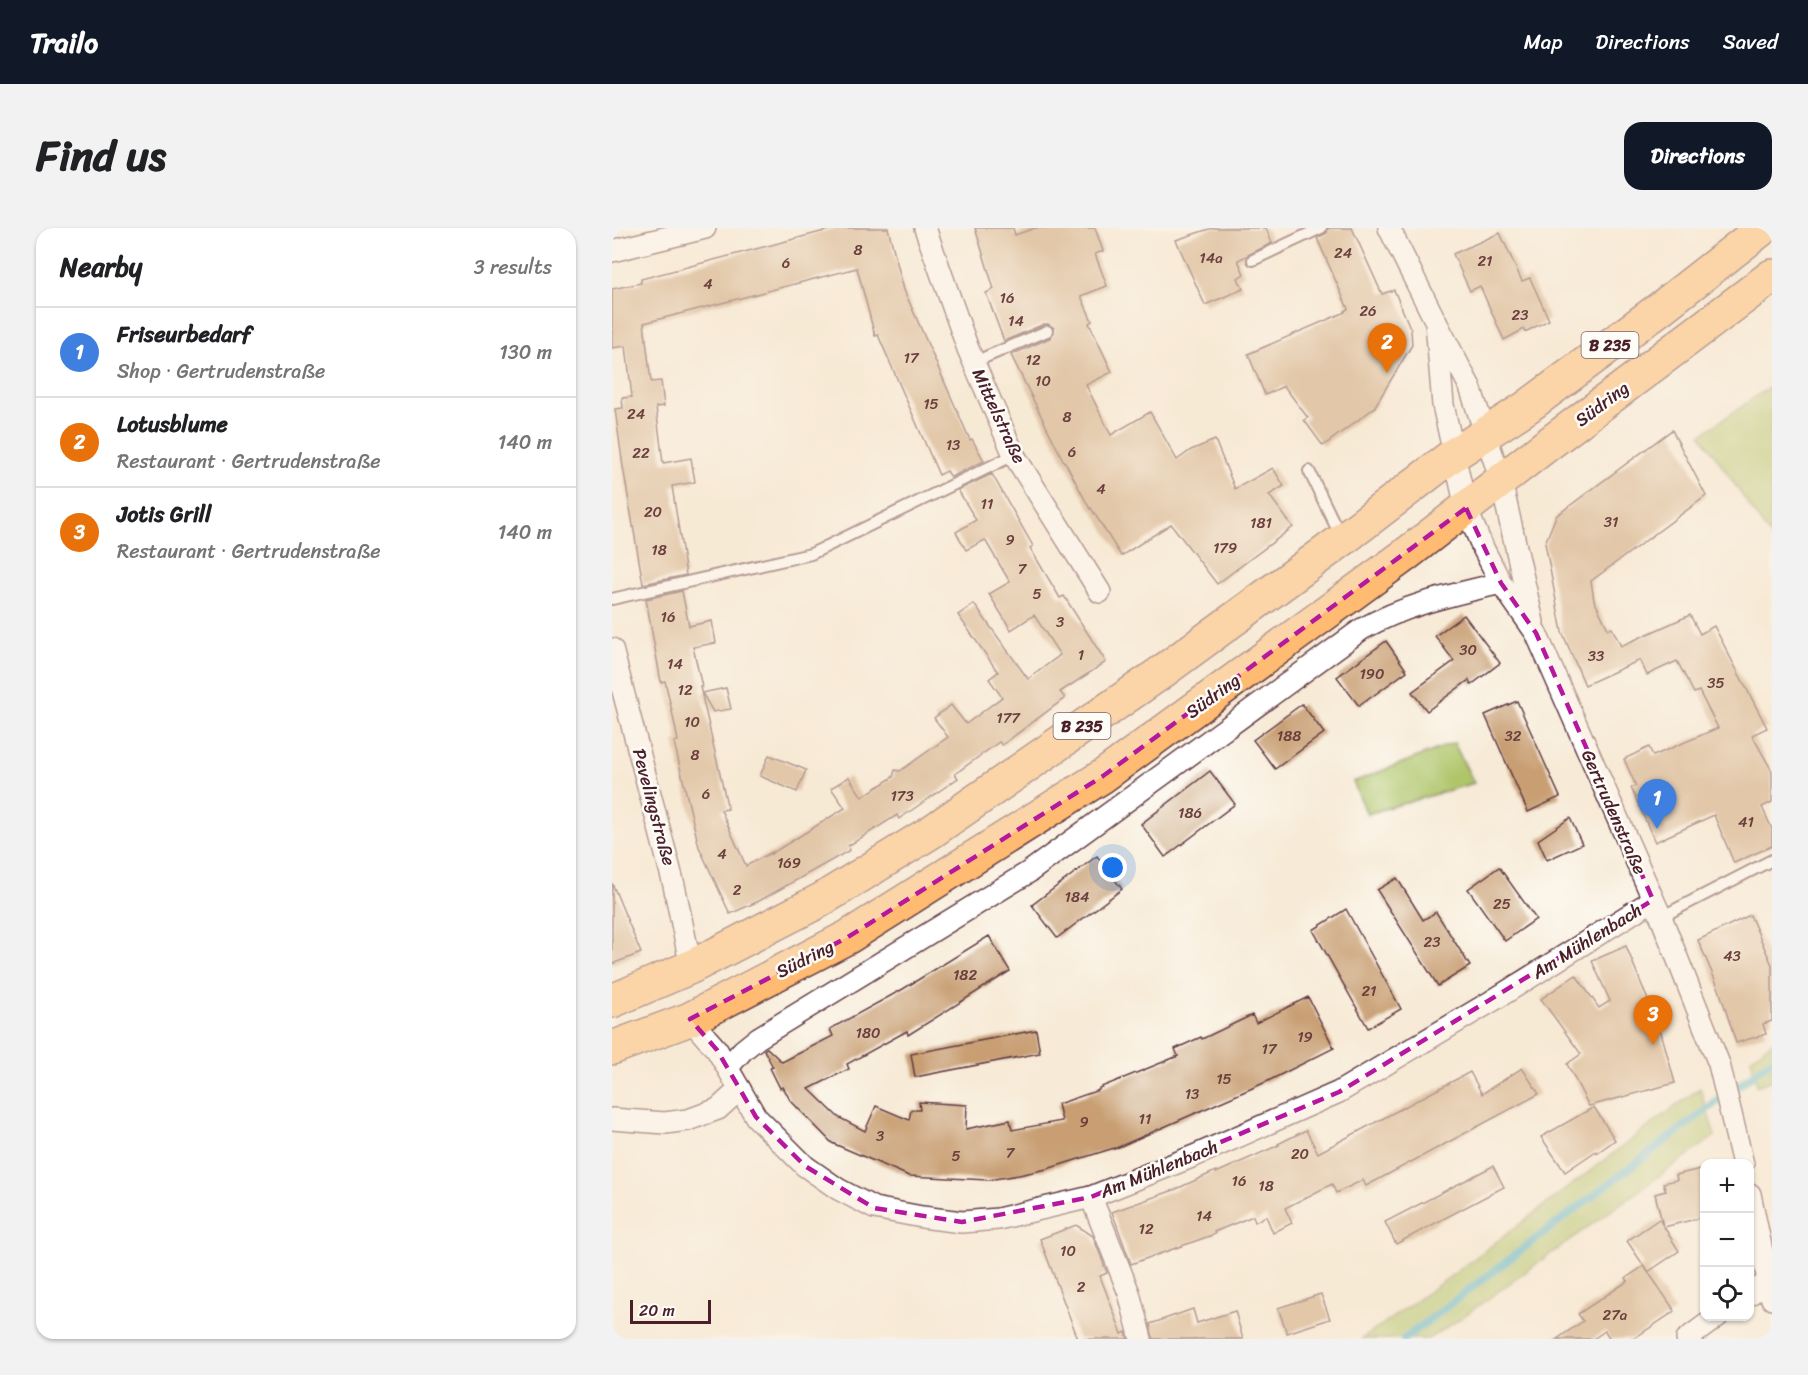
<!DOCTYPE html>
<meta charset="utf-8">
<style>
:root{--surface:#fff;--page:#f2f2f2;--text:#202124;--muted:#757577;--line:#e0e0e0;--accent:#111827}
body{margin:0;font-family:Sriracha,sans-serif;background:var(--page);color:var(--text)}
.controls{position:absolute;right:18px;bottom:18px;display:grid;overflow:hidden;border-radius:12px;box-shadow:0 2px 4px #0004}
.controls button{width:54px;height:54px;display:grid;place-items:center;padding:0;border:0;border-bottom:2px solid var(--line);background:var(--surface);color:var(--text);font:30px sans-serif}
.scale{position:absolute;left:18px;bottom:15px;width:81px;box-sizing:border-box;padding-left:6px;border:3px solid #4a1f2b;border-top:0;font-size:16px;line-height:21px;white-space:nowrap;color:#4a1f2b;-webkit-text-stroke:4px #fdfcf7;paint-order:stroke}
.you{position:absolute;left:501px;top:640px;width:21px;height:21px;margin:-15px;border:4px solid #fff;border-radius:50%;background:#1a73e8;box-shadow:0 0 0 9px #1a73e833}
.badge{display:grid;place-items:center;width:39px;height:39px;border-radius:50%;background:var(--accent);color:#fff;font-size:20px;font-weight:700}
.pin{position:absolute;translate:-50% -50px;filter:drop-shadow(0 2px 3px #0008)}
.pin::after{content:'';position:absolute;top:32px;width:21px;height:18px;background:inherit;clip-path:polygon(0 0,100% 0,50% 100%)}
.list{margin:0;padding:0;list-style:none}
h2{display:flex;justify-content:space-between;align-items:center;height:78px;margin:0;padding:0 24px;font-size:26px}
h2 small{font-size:20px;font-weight:400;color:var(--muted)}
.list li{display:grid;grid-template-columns:39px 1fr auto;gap:18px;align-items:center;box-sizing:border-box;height:90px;padding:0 24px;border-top:2px solid var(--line)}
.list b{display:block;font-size:22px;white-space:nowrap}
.list p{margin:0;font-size:20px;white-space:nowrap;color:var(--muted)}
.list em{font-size:20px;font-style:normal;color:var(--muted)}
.icon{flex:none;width:33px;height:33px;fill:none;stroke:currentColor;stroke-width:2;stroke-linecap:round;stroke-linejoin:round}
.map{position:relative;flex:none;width:1160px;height:1111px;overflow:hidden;border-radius:18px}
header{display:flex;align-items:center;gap:36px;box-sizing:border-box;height:84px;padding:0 30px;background:var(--accent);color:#fff}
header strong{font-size:28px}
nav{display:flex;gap:33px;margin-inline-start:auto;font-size:21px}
.intro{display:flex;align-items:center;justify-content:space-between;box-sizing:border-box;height:144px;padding:0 36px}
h1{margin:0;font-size:42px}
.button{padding:15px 27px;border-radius:18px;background:var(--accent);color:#fff;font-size:21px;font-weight:700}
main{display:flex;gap:36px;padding:0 36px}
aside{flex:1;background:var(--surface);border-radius:18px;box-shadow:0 2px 4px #0004}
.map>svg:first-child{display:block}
</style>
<header>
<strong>Trailo</strong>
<nav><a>Map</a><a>Directions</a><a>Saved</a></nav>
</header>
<div class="intro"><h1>Find us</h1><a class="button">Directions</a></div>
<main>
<aside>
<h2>Nearby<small>3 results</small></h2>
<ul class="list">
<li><span class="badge" style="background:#3f7fe0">1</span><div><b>Friseurbedarf</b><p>Shop · Gertrudenstraße</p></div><em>130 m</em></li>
<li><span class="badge" style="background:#e8710a">2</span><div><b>Lotusblume</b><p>Restaurant · Gertrudenstraße</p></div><em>140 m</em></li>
<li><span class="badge" style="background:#e8710a">3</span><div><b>Jotis Grill</b><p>Restaurant · Gertrudenstraße</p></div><em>140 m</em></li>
</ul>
</aside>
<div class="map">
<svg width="1160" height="1111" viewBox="0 0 1160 1111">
<rect width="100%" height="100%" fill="#fdfcf7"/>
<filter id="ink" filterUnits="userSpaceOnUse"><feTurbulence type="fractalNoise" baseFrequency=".0167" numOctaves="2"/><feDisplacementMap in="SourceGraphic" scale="12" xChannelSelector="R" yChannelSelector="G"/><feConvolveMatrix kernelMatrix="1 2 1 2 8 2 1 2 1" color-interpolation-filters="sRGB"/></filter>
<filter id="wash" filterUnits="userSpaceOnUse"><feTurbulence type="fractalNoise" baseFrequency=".008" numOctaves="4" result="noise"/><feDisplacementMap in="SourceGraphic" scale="24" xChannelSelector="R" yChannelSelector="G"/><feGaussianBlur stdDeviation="1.35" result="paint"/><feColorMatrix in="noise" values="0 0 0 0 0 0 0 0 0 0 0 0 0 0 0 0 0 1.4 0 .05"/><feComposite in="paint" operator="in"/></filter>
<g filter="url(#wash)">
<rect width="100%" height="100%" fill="#f7ead6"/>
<!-- green -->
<g fill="#afc569" stroke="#7c724a" stroke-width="1.5">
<polygon points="1160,157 1160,311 1089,207"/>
<polygon points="842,515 862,555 755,586 741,554"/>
<polygon points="1160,814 1160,852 1145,858 1139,830"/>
<polygon points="1088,860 1103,908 845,1093 816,1111 750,1111 843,1045"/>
</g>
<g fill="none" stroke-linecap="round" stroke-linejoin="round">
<!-- stream -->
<polyline stroke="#46b0c5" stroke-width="8" points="792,1111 1160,832"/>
</g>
<g id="blocks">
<!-- building -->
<g fill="#c89e72">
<polygon points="224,0 276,0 292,62 358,212 360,211 372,233 339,249 335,243 327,247 266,107 263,108 245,40 32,95 39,154 49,153 52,178 44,179 51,235 79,230 83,254 60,258 74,347 31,356 11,239 3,181 11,180 10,170 20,169 14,118 0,120 0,61 29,55 29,51"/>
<polygon points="363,0 401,0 403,7 423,0 483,0 491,23 483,26 495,58 469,68 480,93 477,95 500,144 474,157 499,207 538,184 565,232 579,222 603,212 623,261 661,240 672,258 657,267 681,299 605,356 559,296 509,328 479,280 478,281 453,234 452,234 399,127 438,110 442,104 442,100 436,96 432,96 392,113 374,65 382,61"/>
<polygon points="600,0 654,0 660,15 626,32 632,46 626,50 631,61 593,77 564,12"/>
<polygon points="716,0 740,0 770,66 782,62 799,102 800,117 762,180 711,218 692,192 696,190 672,158 653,167 636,126 733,84 732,83 736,81 705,10 715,5"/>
<polygon points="888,5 910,53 918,50 937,92 913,104 912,101 892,112 868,58 858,63 841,26"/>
<polygon points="1060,202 1094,268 979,353 982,372 996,401 1000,400 1009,418 1078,387 1088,406 1102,398 1155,500 1140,507 1160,543 1160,574 1150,579 1160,601 1160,618 1122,635 1102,587 1043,614 1019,560 1024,558 1012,531 1037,519 1041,528 1106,500 1087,463 1082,465 1065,433 1035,447 1028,432 973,457 950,404 933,315 944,288"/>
<polygon points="380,246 421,318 418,320 448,370 452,368 494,434 448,464 453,470 390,517 387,514 343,546 346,550 287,591 285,587 236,618 238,622 147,673 118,686 87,619 62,514 66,513 60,483 53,453 49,454 34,371 70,363 77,398 100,393 104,415 81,419 90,459 88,459 116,581 109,582 134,638 160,624 159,626 233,580 219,560 237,549 250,569 281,549 283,542 288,543 336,509 322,490 339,477 354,496 390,469 377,451 386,444 346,387 362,376 416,451 448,427 422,387 399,402 377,366 398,354 373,312 354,322 344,304 364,292 346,262"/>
<polygon points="852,387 888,435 859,457 857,452 815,483 800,464 842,433 823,408"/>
<polygon points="774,413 795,443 747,478 725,449"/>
<polygon points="114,460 119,481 101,484 90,465"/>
<polygon points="905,473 948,569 916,584 873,487"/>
<polygon points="690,476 712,505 663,541 641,512"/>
<polygon points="157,527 194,542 185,564 148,548"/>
<polygon points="598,543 623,576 553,629 529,596"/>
<polygon points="958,590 970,616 935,632 926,612"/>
<polygon points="485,628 510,661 445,710 420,677"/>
<polygon points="887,639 924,691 893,713 856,661"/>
<polygon points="785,650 811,692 824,684 858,738 826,758 765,662"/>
<polygon points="0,655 29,725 0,736"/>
<polygon points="734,681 789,781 756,800 701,702"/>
<polygon points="1138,687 1160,737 1160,793 1151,796 1154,806 1124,815 1107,761 1086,712"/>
<polygon points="377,708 398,743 296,807 295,803 235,836 237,841 197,861 226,889 253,903 264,878 297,892 299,882 308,882 307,874 355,877 354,901 398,892 400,902 450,893 446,876 487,862 487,860 566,828 563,821 589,809 590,811 640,787 644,795 696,769 722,820 654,854 502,921 502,920 435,941 407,947 376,952 297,948 220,915 178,872 171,859 168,860 158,840 161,839 152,822 155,820 170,834 221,808 218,801 291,761"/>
<polygon points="1014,718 1049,804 1063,855 977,878 955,836 969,826 929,771 964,747 987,780 998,773 980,733"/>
<polygon points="424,802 428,825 303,849 299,826"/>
<polygon points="910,840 927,866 754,958 751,952 724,965 720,956 673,980 680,995 661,1005 654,988 643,994 641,988 602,1004 603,1006 519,1036 500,984 562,962 604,943 604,945 667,917 666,916 694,902 706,925 858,844 870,866"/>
<polygon points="982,879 1003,912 985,925 984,923 953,944 929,909"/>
<polygon points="881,938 892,959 784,1016 773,994"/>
<polygon points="1092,940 1092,989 1052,999 1067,1023 1036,1044 1015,1013 1047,991 1051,998 1043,966 1054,963 1051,955 1065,952 1064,947"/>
<polygon points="464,997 481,1008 495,1045 488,1048 510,1106 514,1104 516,1111 466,1111 428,1011"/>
<polygon points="1032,1038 1063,1083 1021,1111 998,1111 993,1103 981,1111 945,1111 971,1093 966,1086 1016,1053 1014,1050"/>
<polygon points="709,1066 718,1091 675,1105 666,1080"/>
<polygon points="581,1081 585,1095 623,1083 631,1111 541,1111 538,1096"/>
</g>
</g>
</g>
<g filter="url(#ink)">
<use href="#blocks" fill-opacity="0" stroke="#643d45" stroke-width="1.5"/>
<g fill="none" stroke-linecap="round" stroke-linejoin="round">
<!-- service casing -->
<g stroke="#643d45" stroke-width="14">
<g id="service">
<polyline points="641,32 709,0"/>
<polyline points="362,134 435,103"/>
<polyline points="697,243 728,307"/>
<polyline points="0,371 199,326 402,227"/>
<polyline points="1049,689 1160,632"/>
</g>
</g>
<!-- minor casing -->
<g stroke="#643d45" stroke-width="24">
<g id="minor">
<polyline points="313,0 356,121 402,227 488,364"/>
<polyline points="777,0 824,94 858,159 889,253 921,394"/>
<polyline points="0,23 93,0"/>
<polyline points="824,94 831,177 854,280 870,318 889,355 924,405 1049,689 1107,836 1131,936"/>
<polyline points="0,421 62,657 79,739"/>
<polyline points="78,791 105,822 144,889 193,938 226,961 262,980 310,989 350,994 386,991 479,969 582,928 727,864 880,773 1041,672"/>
<path d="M116 839 131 822 146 810 417 644 750 401C796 376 839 367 889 355"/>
<polyline points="0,891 53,895 76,892 106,881 128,861"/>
<polyline points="1138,966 1160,1071"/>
<polyline points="479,969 517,1065 529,1111"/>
<polyline points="1138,1066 1160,1051"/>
<polyline points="1075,1111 1106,1088"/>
</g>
</g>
<!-- primary casing -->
<g stroke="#643d45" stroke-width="36">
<g id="primary">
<polyline points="0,773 79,739 209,672 319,604 547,446 730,312 841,227 915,179 1050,79 1151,0"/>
<polyline points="0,820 78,791 236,709 491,548 792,328 931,220 1160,48"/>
</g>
</g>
<!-- service -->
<use href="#service" stroke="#fff" stroke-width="10"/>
<!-- minor -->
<use href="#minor" stroke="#fff" stroke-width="21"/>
<!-- primary -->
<use href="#primary" stroke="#ffbb71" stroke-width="33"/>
</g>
</g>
<!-- marked area -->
<path d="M0 0H1160V1111H0ZM854 280 889 355 924 405 1041 672 727 864 479 969 350 994 262 980 193 938 144 889 105 822 78 791 236 709 491 548Z" fill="#f7ead6" fill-opacity=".55" fill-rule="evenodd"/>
<path fill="none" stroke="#b5179e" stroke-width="4.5" stroke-dasharray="12 8" stroke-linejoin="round" d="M854 280 889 355 924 405 1041 672 727 864 479 969 350 994 262 980 193 938 144 889 105 822 78 791 236 709 491 548Z"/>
<g text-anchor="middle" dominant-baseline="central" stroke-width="5" stroke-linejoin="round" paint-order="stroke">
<!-- number labels -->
<g font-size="15" fill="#6a3f3d">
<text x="246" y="22">8</text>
<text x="731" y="25">24</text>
<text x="599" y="30">14a</text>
<text x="873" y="33">21</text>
<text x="174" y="35">6</text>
<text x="96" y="56">4</text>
<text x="395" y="70">16</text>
<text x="756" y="83">26</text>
<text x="908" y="87">23</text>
<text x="404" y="93">14</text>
<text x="299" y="130">17</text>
<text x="421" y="132">12</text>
<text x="431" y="153">10</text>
<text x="319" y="176">15</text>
<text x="24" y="186">24</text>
<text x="455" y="189">8</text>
<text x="341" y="217">13</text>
<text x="460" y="224">6</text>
<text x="29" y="225">22</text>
<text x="489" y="261">4</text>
<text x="375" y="276">11</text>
<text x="41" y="284">20</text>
<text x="999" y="294">31</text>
<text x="649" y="295">181</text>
<text x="398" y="312">9</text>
<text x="613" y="320">179</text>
<text x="47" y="322">18</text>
<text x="410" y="341">7</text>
<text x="425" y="366">5</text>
<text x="56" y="389">16</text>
<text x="448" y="394">3</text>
<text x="856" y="422">30</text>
<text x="469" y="427">1</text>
<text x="984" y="428">33</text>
<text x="63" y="436">14</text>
<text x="760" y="446">190</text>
<text x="1104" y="455">35</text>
<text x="73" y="462">12</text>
<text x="396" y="490">177</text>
<text x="80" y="494">10</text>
<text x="677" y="508">188</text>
<text x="901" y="508">32</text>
<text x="83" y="527">8</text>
<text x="94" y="566">6</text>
<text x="290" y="568">173</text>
<text x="578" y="585">186</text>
<text x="1134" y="594">41</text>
<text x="110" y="626">4</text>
<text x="177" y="635">169</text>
<text x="125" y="662">2</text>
<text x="465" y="669">184</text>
<text x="890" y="676">25</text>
<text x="820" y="714">23</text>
<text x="1120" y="728">43</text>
<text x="353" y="747">182</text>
<text x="757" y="763">21</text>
<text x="256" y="805">180</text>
<text x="693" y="809">19</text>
<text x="657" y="821">17</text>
<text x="612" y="851">15</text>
<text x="580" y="866">13</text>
<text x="533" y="891">11</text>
<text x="472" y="894">9</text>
<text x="268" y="908">3</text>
<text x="398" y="925">7</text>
<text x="688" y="926">20</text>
<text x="344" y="928">5</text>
<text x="627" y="953">16</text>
<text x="654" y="958">18</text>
<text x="592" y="988">14</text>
<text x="534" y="1001">12</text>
<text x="456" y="1023">10</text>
<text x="469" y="1059">2</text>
<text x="1003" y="1087">27a</text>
</g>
<!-- shield labels -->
<g fill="#fdfcf7" stroke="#806168" stroke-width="1.5">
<rect x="969.5" y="104" width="57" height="26" rx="4.5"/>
<rect x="441.5" y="485" width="57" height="26" rx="4.5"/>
</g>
<g font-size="16" font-weight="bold" fill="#4a1f2b">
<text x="998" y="117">B 235</text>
<text x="470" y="498">B 235</text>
</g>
<!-- street labels -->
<g font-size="18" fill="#4a1f2b" stroke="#fdfcf7">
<text transform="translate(990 176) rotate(-37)">Südring</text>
<text transform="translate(387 188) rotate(65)">Mittelstraße</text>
<text transform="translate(601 468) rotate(-36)">Südring</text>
<text transform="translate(42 579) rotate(75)">Pevelingstraße</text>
<text transform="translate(1002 584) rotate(66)">Gertrudenstraße</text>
<text transform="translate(975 713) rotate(-32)">Am Mühlenbach</text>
<text transform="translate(193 731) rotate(-27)">Südring</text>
<text transform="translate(547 941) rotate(-22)">Am Mühlenbach</text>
</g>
</g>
</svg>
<div class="controls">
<button>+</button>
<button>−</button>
<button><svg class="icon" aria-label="locate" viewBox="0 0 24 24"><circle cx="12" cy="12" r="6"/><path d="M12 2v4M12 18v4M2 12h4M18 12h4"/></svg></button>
</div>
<div class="scale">20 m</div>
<div class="you"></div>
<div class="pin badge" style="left:1045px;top:601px;background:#3f7fe0">1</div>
<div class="pin badge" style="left:775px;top:145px;background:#e8710a">2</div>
<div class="pin badge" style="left:1041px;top:817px;background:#e8710a">3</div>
</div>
</main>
